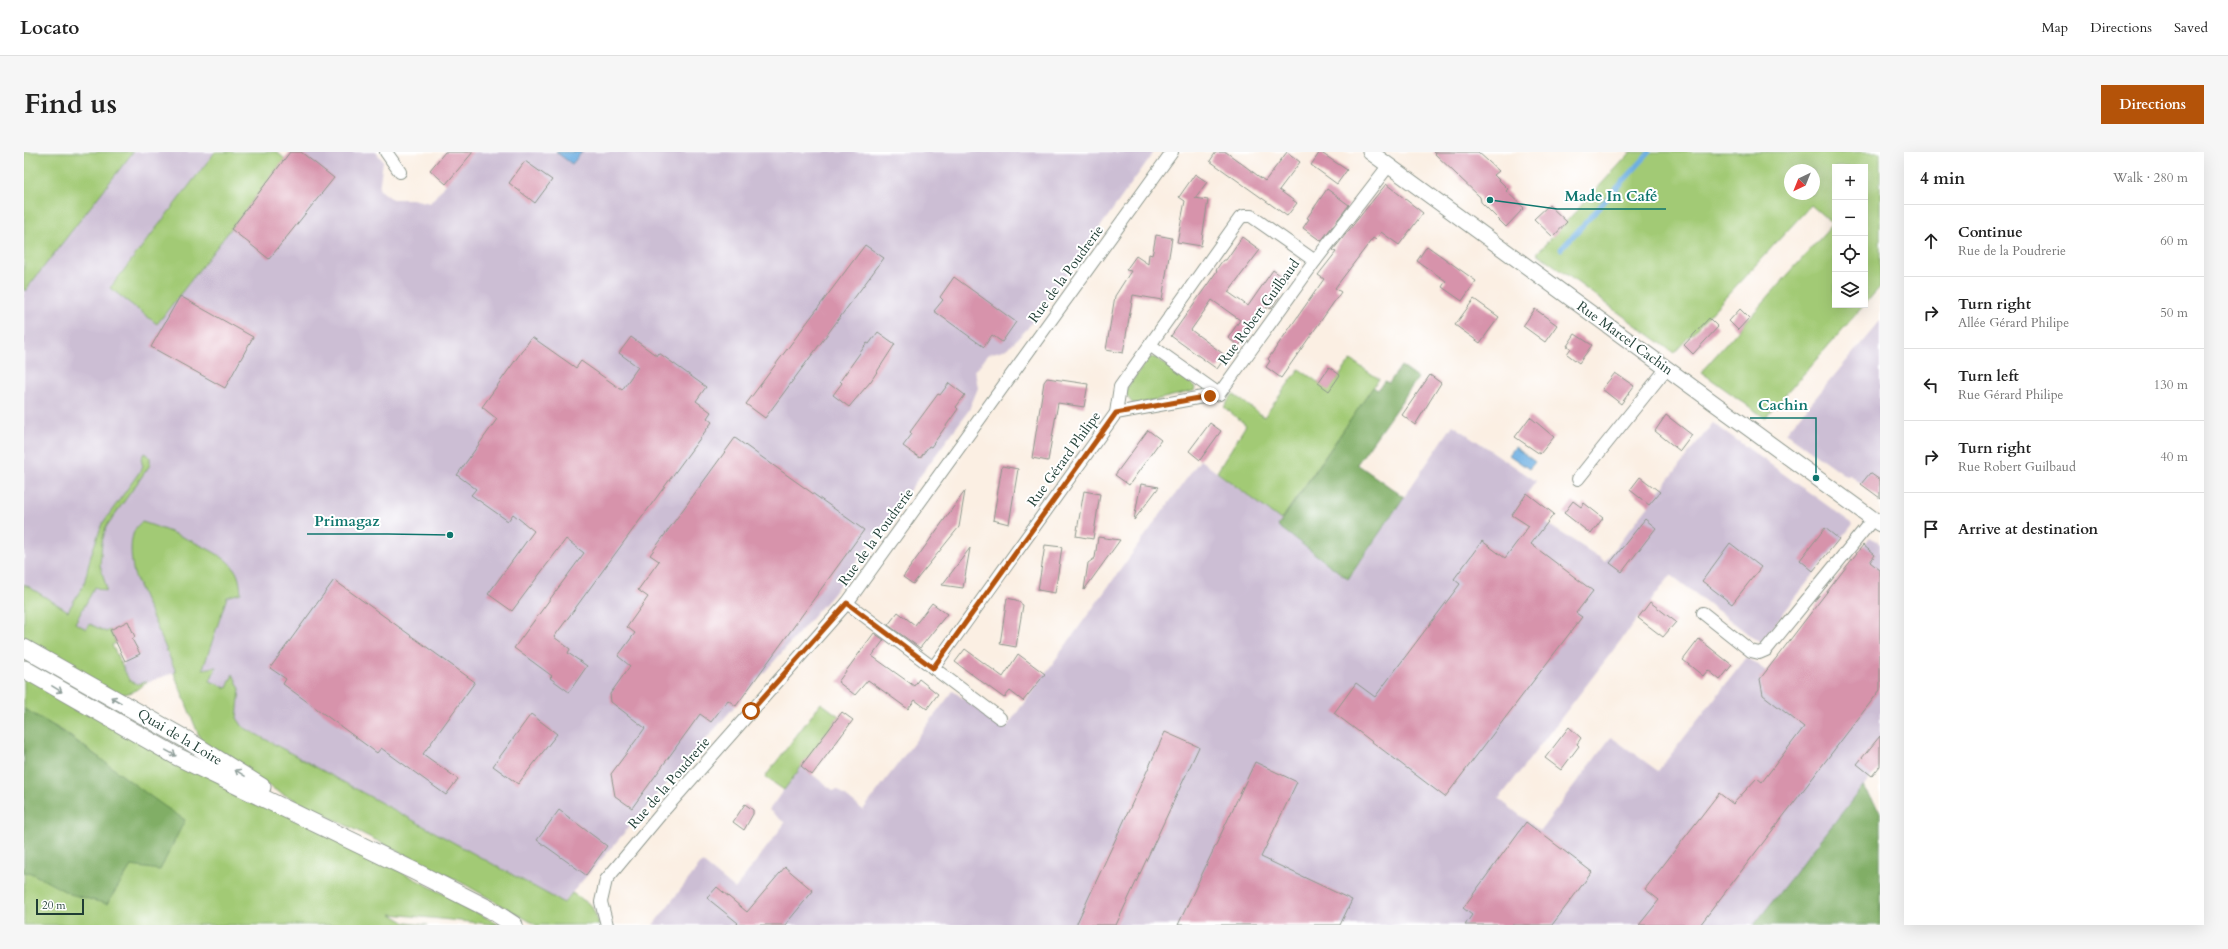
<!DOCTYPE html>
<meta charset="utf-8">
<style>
:root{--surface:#fff;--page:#f6f6f6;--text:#222;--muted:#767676;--line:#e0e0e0;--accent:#b45309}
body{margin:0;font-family:Cardo,serif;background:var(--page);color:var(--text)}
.controls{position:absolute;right:12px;top:12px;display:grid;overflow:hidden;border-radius:0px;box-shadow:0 4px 16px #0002}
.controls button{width:36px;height:36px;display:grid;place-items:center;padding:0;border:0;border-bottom:1px solid var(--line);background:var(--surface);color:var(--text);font:20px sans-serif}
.compass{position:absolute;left:1760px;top:12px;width:36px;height:36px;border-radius:50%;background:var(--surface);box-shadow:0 4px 16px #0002;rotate:223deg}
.scale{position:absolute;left:12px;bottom:10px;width:48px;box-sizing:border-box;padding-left:4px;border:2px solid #1f3d34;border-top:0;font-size:11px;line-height:14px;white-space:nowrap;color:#1f3d34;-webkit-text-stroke:3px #fff;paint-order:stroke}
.stop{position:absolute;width:12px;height:12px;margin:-9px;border:3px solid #b45309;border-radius:50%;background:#fff}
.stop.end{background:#b45309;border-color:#fff;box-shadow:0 1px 4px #0008}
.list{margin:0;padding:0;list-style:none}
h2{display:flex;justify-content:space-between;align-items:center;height:52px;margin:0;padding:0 16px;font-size:17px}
h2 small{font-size:13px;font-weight:400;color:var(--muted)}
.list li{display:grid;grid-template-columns:26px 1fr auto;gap:12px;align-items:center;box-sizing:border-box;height:72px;padding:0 16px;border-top:1px solid var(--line)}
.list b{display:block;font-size:15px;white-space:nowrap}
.list p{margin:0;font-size:13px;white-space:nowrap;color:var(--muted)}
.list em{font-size:13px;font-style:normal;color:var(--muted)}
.icon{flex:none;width:22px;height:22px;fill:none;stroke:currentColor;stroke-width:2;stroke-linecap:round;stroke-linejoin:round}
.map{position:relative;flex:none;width:1856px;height:773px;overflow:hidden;border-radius:0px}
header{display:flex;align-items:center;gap:24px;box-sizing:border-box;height:56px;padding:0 20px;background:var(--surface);border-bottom:1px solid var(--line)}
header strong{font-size:19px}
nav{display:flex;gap:22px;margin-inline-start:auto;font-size:14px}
.intro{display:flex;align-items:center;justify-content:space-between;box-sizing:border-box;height:96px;padding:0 24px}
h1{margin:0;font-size:28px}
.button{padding:10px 18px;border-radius:0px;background:var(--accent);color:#fff;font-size:14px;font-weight:700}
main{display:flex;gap:24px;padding:0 24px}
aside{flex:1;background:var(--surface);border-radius:0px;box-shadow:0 4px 16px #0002}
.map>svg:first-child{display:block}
</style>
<header>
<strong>Locato</strong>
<nav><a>Map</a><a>Directions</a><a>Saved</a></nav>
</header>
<div class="intro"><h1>Find us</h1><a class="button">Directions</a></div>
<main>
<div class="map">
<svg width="1856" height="773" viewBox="0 0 1856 773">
<rect width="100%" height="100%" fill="#fff"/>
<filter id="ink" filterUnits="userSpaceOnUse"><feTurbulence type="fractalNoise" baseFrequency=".025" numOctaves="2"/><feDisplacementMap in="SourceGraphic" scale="8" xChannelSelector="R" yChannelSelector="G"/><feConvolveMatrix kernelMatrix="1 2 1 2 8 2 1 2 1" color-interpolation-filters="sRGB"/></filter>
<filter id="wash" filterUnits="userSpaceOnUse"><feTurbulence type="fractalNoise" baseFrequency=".012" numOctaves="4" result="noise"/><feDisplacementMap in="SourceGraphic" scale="16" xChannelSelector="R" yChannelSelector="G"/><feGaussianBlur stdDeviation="0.9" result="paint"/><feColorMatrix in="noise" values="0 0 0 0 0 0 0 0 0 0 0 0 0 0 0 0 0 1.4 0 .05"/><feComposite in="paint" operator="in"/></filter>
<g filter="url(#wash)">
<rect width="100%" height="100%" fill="#fbefe3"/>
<!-- industrial -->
<g fill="#ccbed4">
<polygon points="109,0 191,0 86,135 133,172 266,0 352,0 359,9 355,37 368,47 388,47 406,51 449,0 1130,0 1003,177 983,197 965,202 951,219 954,236 945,258 808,443 539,751 219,575 152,520 118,532 108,531 98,515 101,509 86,478 73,484 0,439 0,138"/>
<polygon points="1856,169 1856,346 1826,323 1822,324 1762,281"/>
<polygon points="1689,271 1829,372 1736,491 1647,423 1475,647 1516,679 1587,585 1634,619 1723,505 1742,519 1846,385 1856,392 1856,614 1730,773 629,773 678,710 711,737 761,671 745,658 777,614 810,639 813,637 839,658 929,539 981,577 1176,308 1257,368 1254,374 1324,427 1429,273 1512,329 1488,363 1515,381 1522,371 1581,409"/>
</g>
<!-- green -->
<g fill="#a2ca75" stroke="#608454" fill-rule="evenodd">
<polygon points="0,0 109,0 1,139 0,138"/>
<polygon points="191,0 253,0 261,7 133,172 86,136"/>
<path d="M1607 0H1856V135L1841 152V15H1811V153H1840L1741 266 1677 220 1809 72 1787 53 1650 201 1513 101ZM1766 18H1790V42H1766Z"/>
<polygon points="1126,205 1133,206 1168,232 1171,235 1170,239 1114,252 1108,251 1101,242 1102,237"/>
<polygon points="1327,208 1355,227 1257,368 1193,320 1222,273 1200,255 1209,242 1240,265 1275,217 1305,238"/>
<polygon points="120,301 126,305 126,313 82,375 78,390 76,413 82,434 82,439 71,435 51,471 62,477 66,472 82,480 86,478 92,491 88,493 105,528 113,532 124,529 109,540 96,543 0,493 0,432 44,459 60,432 67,403 78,372 119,315 117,307"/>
<path d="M118 370C138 376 195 398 207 413 215 421 216 431 217 441L203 445 179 517 192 515 186 529 203 536 209 522 216 537 213 566 219 575 538 750 540 751 548 741 567 753 576 773H512L440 732 253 639 210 613 177 589 150 521 152 520 110 422C107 407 103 379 118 370Z"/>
<polygon points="0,524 416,740 476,773 367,762 382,771 404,773 0,773 0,567 77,607 39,579 0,557"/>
<polygon points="797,551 815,564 760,638 741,625"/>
</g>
<!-- forest -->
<g fill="#81ae66" stroke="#50764d">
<polygon points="1377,214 1394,226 1333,312 1380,345 1324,427 1254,374 1349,235 1354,238 1360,229 1365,231"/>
<path d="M0 557C58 587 106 633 161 668L136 718 107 714 83 752 46 742 7 721 0 720Z"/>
<polygon points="1839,634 1856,659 1856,773 1730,773"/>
</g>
<!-- water -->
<g fill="#6dafe2" stroke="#46768b">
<polygon points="532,0 558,0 548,12"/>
<polygon points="1491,295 1511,310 1505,317 1485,303"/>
</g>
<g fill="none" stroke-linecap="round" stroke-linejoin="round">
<!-- stream -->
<polyline stroke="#6dafe2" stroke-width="5" points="1537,97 1626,0"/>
</g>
<g id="blocks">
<!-- building -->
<g fill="#d793ab">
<polygon points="266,0 277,0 310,26 245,107 207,77"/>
<polygon points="421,0 449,0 422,32 406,18"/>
<polygon points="1192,0 1202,0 1241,29 1263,0 1276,10 1255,38 1273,51 1263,64 1186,9"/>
<polygon points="1296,0 1323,18 1313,32 1287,13"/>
<polygon points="1409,0 1454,0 1475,19 1470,23 1484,37 1482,39 1500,56 1482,75 1457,50 1456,45"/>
<polygon points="501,9 528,28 511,51 485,31"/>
<polygon points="1171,22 1183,30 1171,46 1184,48 1177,94 1153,90 1161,49 1155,45"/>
<polygon points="1362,32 1399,61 1375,93 1357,80 1352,88 1349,86 1311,136 1317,140 1257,226 1242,215 1246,209 1244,207 1300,127 1294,123 1312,100 1309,98"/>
<polygon points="1303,37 1325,53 1297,89 1279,76 1285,67 1283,66"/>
<polygon points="1525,53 1543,70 1529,85 1510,67"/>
<polygon points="1132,83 1148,86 1138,148 1109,143 1099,201 1082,198 1091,144 1107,119 1102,118 1112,104 1124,112 1125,102 1128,103 1129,99"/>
<polygon points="1218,85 1236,98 1204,140 1224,154 1249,118 1263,128 1252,142 1255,145 1246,157 1243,155 1215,194 1204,186 1216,168 1188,148 1167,178 1202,204 1193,217 1147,184 1193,119 1192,118 1196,112 1199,108 1202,108"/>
<polygon points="841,93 860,106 741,266 722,252"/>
<polygon points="1403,94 1452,129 1438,149 1418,135 1422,129 1393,109"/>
<polygon points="930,125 992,170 978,190 968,183 960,195 910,159 919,148 916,145"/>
<polygon points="156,144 229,185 201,236 127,195"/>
<polygon points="1450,147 1475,165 1456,191 1431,173"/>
<polygon points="1511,157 1533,173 1521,190 1499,174"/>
<polygon points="1716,157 1725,166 1714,178 1705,169"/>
<polygon points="1685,166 1694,175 1669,202 1660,193"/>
<polygon points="854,180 871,192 847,229 825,255 809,243 818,231 816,229 843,191 845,192"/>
<polygon points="1551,182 1568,193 1555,211 1543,202 1547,196 1543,194"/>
<polygon points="508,185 552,216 557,209 598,238 614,215 595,201 607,185 633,204 635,201 682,235 672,249 687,260 683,266 688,270 530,485 546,497 544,501 563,514 545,540 526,526 528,524 490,496 560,401 542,387 488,459 464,442 510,379 489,362 484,369 447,343 452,337 433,323 473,267 458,255"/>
<polygon points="1305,215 1316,223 1305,239 1294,231"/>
<polygon points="1591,221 1610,234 1597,252 1578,237"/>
<polygon points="1406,223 1417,231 1391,273 1378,263"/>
<polygon points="1023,226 1064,232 1060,255 1034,251 1024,309 1008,306 1020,230"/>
<polygon points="925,231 941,243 932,255 934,257 907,295 905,294 896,306 879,294 888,282 886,280 914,242 916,243"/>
<polygon points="1642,263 1668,283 1656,299 1631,279"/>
<polygon points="1506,265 1530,285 1516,302 1491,285"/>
<polygon points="1186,271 1197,279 1176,308 1165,299"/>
<polygon points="1124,278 1137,288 1105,333 1091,323"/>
<polygon points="711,286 840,378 712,554 704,548 687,570 676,562 608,656 591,644 587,622 621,576 587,550 586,542 606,514 594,504 611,481 603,475 624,445 614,438 635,409 626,403"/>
<polygon points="978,314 994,317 985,372 969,368"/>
<polygon points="1846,321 1856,328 1856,346 1837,332"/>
<polygon points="1616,325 1636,340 1625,353 1606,338"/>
<polygon points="1117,332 1135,335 1110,368 1115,341"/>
<polygon points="941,339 935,375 889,432 879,425"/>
<polygon points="1060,339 1076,342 1069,387 1052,384"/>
<polygon points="1503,341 1530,362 1507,392 1569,439 1552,461 1558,465 1421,645 1310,561 1332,531 1351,545 1436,432 1430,427 1458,389 1481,406 1505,374 1488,363"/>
<polygon points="1549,349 1557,355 1560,351 1579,366 1567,382 1540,361"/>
<polygon points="1621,367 1632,376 1598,420 1586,411"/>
<polygon points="1801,376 1815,387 1789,419 1776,408"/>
<polygon points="1074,385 1096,388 1060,438 1064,411 1071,406"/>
<polygon points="1706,391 1737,415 1708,452 1678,429"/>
<polygon points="1021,393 1038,395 1031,441 1014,438"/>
<polygon points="1839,393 1851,403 1846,410 1856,418 1856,538 1676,773 1615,773 1635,748 1621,737 1695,641 1709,652 1733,626 1738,630 1780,575 1739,543 1736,527"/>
<polygon points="946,396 939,436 918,433"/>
<polygon points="310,428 451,530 399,602 434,627 422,643 357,596 353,601 259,532 262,527 246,516"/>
<polygon points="983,446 992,448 999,453 992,495 976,492"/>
<polygon points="1626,450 1652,470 1639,485 1614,466"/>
<polygon points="908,451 923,462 896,496 864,473 874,460 891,473"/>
<polygon points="104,469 111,485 108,487 116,502 101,509 86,478"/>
<polygon points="850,481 860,488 848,504 890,534 895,527 914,542 903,557 891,548 884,557 844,528 831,543 814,530"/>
<polygon points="1675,487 1708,513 1696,528 1684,518 1679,524 1659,508"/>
<polygon points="941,497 979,525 994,502 1021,522 999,549 986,539 980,546 931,510"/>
<polygon points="818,560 829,568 788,623 777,614"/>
<polygon points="507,562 533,582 494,632 469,614"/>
<polygon points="1545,575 1557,586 1553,592 1555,594 1537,618 1521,606"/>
<polygon points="1141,580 1175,595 1092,773 1052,773"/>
<polygon points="1856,584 1856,614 1848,624 1833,612"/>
<polygon points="1231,610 1273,630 1237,705 1328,748 1316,773 1154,773"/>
<polygon points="721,652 729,658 729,662 720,678 709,670"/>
<polygon points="535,658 583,694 562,723 513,688"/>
<polygon points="1502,670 1568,720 1528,773 1441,773 1448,763 1439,756"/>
<polygon points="761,715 789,739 761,773 712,773 714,771 683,746 693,735 723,760"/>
</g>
</g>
</g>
<g filter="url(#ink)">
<use href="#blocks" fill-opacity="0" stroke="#8d968c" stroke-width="1"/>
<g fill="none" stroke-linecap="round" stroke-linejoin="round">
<!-- minor casing -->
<g stroke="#8d968c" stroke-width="14">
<g id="minor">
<polyline points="362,0 376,20"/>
<polyline points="1126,193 1195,242"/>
<polyline points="1092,261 1195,242 1291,109 1365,13"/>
<polyline points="1554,327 1642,217"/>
<polyline points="823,451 976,566"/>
<polyline points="1679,461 1727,499 1735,501 1742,498 1849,367"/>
<polyline points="909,516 1092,261 1096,235 1216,66 1220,64 1227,64 1291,109"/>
<polyline points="583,773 577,750 582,728 641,657 823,451 1148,0"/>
</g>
</g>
<!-- tertiary casing -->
<g stroke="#8d968c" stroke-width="17">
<polyline id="tertiary" points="1346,0 1856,372"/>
</g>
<!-- secondary casing -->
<g stroke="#8d968c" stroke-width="19">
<g id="secondary">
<polyline points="0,496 163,588 238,635"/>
<polyline points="0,517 154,605 390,719 467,758 490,773"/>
</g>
</g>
<!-- minor -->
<use href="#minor" stroke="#fff" stroke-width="12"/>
<!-- tertiary -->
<use href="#tertiary" stroke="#fff" stroke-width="15"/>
<!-- secondary -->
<use href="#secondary" stroke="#fff" stroke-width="17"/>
</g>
<!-- one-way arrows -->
<defs><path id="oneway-shaft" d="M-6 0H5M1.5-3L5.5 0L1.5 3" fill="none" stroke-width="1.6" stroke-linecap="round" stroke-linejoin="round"/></defs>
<g stroke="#8f9e9a">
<use href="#oneway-shaft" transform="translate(33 537) rotate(31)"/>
<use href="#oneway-shaft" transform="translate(92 548) rotate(-150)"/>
<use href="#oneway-shaft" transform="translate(147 601) rotate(29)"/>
<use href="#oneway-shaft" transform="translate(216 621) rotate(-148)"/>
</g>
</g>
<g fill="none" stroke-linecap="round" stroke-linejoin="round" filter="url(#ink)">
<!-- route -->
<polyline stroke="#b45309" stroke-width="5" points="727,559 823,451 909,516 1092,261 1186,244"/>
</g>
<g text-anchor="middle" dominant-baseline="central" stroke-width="4" stroke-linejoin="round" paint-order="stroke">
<!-- street labels -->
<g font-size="14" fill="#1f3d34" stroke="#fff">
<text transform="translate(1042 122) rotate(-54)">Rue de la Poudrerie</text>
<text transform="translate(1235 160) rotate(-54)">Rue Robert Guilbaud</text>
<text transform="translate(1601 186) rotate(36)">Rue Marcel Cachin</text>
<text transform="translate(1040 307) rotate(-54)">Rue Gérard Philipe</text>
<text transform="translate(852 385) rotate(-54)">Rue de la Poudrerie</text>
<text transform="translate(156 585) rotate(31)">Quai de la Loire</text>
<text transform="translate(645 631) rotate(-49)">Rue de la Poudrerie</text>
</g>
</g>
<!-- callouts -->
<path fill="none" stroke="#0f766e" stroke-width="1.5" d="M1466 48L1533 57H1642M1792 326L1792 266H1726M426 383L364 382H283"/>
<g fill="#0f766e" stroke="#fff" stroke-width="1.5">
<circle cx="1466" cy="48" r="4"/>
<circle cx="1792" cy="326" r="4"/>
<circle cx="426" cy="383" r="4"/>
</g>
<g font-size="15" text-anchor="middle" font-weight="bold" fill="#0f766e" stroke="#fff" stroke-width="4" stroke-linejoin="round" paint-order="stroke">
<text x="1587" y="49">Made In Café</text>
<text x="1759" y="258">Cachin</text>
<text x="323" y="374">Primagaz</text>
</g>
</svg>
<div class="controls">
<button>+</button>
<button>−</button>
<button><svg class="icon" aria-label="locate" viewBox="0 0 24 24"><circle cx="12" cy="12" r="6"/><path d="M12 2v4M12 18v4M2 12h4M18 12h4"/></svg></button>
<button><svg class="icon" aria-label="layers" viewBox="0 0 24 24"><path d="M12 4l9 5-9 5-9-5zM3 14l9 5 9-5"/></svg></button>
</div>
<svg class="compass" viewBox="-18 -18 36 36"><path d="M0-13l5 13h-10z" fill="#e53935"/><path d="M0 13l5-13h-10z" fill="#767676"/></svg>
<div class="scale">20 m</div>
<div class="stop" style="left:727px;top:559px"></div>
<div class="stop end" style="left:1186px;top:244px"></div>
</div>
<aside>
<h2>4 min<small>Walk · 280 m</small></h2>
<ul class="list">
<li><svg class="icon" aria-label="ahead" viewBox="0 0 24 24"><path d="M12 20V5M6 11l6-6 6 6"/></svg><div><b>Continue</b><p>Rue de la Poudrerie</p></div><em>60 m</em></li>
<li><svg class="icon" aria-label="right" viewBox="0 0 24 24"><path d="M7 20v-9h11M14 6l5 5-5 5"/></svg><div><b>Turn right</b><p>Allée Gérard Philipe</p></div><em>50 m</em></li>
<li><svg class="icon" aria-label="left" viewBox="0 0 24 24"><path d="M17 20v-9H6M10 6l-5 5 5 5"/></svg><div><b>Turn left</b><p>Rue Gérard Philipe</p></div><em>130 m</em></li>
<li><svg class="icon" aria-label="right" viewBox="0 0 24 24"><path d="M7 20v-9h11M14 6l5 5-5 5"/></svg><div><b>Turn right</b><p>Rue Robert Guilbaud</p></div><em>40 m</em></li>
<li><svg class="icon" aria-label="arrive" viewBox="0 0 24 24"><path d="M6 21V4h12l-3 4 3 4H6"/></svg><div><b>Arrive at destination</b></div></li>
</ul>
</aside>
</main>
